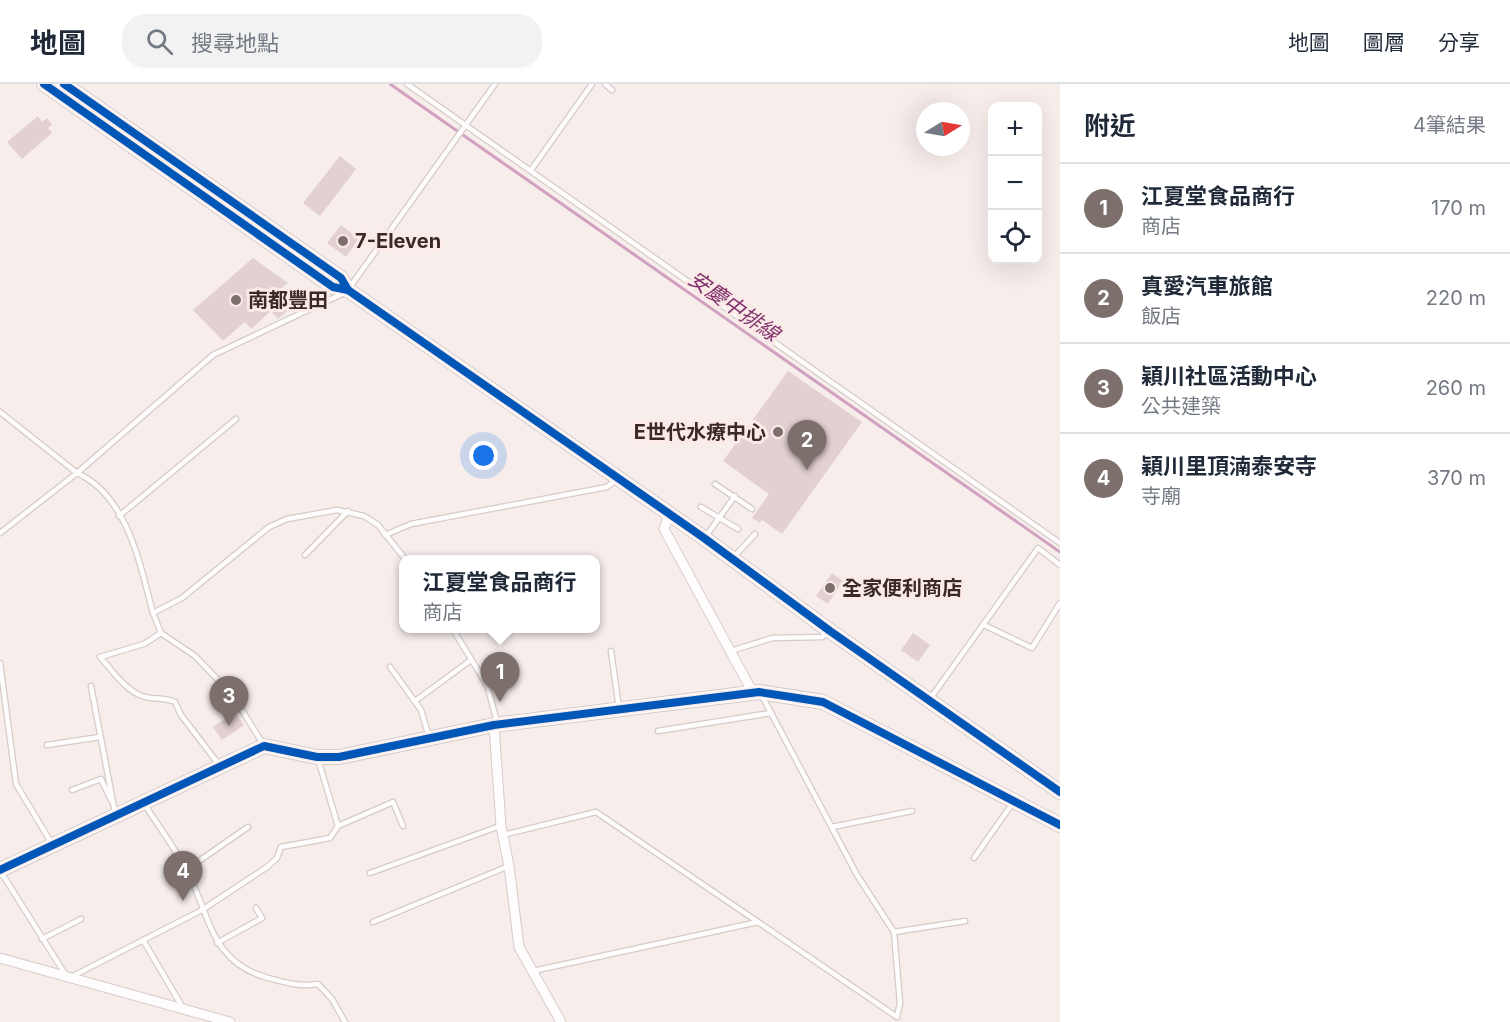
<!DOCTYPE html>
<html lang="zh-TW">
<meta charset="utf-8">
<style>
:root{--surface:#fff;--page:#f2f2f3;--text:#1f2937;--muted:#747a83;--line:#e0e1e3;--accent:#7c6f6c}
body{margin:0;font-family:Inter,"Noto Sans TC",sans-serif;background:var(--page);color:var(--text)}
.controls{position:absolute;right:18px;top:18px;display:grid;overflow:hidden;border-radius:12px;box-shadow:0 6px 24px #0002}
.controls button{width:54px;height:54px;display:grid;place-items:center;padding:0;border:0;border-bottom:2px solid var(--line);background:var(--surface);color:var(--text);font:30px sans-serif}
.compass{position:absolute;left:916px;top:18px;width:54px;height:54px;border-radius:50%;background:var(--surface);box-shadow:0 6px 24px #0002;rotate:79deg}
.you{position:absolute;left:484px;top:372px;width:21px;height:21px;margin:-15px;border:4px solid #fff;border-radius:50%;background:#1a73e8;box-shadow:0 0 0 9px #1a73e833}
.badge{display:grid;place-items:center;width:39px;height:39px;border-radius:50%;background:var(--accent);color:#fff;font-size:20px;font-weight:700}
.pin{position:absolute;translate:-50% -50px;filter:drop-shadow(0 2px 3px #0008)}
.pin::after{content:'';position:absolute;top:32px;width:21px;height:18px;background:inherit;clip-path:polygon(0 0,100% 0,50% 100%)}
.popup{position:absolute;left:399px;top:471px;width:201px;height:78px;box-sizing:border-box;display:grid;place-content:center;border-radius:12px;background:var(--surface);filter:drop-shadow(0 2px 4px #0005);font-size:20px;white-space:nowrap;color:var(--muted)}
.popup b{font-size:22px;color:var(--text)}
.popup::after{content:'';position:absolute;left:50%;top:100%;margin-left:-12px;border:12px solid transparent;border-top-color:var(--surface)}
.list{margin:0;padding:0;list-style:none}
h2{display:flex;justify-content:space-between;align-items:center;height:78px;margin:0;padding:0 24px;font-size:26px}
h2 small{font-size:20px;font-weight:400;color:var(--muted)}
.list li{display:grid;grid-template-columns:39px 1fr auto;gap:18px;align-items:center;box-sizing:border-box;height:90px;padding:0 24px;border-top:2px solid var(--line)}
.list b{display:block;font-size:22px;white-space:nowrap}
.list p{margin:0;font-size:20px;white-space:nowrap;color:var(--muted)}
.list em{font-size:20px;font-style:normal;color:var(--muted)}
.icon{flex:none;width:33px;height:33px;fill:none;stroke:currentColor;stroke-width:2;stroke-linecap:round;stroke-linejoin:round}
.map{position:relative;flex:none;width:1060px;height:938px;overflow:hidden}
header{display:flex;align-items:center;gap:36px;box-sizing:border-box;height:84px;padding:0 30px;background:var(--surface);border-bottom:2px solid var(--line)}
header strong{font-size:28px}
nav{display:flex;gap:33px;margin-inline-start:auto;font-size:21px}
.search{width:420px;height:54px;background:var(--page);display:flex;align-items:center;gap:15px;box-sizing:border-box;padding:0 21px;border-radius:24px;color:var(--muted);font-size:22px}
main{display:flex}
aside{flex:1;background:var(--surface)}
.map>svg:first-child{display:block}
</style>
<header>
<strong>地圖</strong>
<div class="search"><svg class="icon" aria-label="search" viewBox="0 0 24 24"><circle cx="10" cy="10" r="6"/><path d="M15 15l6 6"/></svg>搜尋地點</div>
<nav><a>地圖</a><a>圖層</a><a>分享</a></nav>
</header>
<main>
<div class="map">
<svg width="1060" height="938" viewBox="0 0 1060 938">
<rect width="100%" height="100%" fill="#f7eeec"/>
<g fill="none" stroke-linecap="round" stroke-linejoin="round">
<!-- stream -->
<polyline stroke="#d1a1bf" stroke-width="3" points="390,0 1060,468"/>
</g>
<!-- building -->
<g fill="#e3d0d2">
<polygon points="38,32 42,38 47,34 52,41 48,44 52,49 22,75 7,58"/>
<polygon points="340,72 356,85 320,132 303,119"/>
<polygon points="341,141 359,155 346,173 327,159"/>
<polygon points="253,174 288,199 279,206 293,222 278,235 271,227 251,245 245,238 223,257 193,226"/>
<polygon points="788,287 862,338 782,450 762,436 760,439 752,434 769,410 723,377"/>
<polygon points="832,489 843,497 828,520 816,512"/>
<polygon points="913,549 930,561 918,578 901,566"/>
<polygon points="235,628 244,641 222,656 213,643"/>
</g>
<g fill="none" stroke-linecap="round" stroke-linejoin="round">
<!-- lane casing -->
<g stroke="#d6cbc9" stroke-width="7">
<g id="lane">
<polyline points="407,0 1060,459"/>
<polyline points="605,0 612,6"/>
<polyline points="531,86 592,0"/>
<polyline points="350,203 495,0"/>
<polyline points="0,328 77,389 213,271 344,209"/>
<polyline points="715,400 752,425"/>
<polyline points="701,423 738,445"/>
<polyline points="119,432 236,335"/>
<path d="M0 449 77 389C128 412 140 481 153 529L182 514 269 443 287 435 337 426 364 432 378 441 406 476"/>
<polyline points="385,451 411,440 607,403 617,395"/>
<polyline points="706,452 735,412"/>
<polyline points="305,471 348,427"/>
<polyline points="733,474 755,450"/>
<polyline points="153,529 161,549 195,572 221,599 240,623 263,660"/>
<polyline points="984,541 1032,564 1060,519"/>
<polyline points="452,544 487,601 497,638"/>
<path d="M161 549 144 560 100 573C112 586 125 606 142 612 153 616 164 613 175 618L181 631 220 682"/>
<polyline points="611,567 619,624"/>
<polyline points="731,567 772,554 822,553 829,547"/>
<polyline points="0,579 16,700 52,760"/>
<polyline points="390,583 421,626 429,653"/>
<polyline points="91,602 115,729"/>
<polyline points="930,615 1038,464 1060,481"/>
<polyline points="415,617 471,576"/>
<polyline points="658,647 771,629"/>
<polyline points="47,661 100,653"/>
<polyline points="72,706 101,695 111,716"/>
<path d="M145 721C159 743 175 764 187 787 211 833 210 878 268 894 286 899 300 903 318 900L332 915 345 938"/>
<polyline points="338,742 393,718 403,742"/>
<polyline points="832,743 912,727"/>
<polyline points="503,751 596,728 758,838 533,887"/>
<polyline points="974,774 1012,720"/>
<polyline points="186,786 248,743"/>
<polyline points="1,788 65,890"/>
<polyline points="370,789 500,742"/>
<polyline points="373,838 509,782"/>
<polyline points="758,838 897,933 900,919 894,848 857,791 761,610"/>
<polyline points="894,848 965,837"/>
<polyline points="42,855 81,835"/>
<polyline points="143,856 183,924"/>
<polyline points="217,859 262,834 256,824"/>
<polyline points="71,893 202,826 267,783 277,774 281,763 330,754 338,742 318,675"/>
</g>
</g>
<!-- street casing -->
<g stroke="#d6cbc9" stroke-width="11">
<g id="street">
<polyline points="669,431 664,445 753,609"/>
<polyline points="494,641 501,742 509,782 519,863 561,938"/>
<polyline points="0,874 230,938"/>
</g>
</g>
<!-- secondary casing -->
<g stroke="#d6cbc9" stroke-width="16">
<g id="secondary">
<polyline points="44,0 333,203 348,206 704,454 830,547 1060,708"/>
<polyline points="64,0 341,194 348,206"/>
<polyline points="0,786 264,662 317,673 339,673 494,641 759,608 823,618 1060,741"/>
</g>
</g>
<!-- lane -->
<use href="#lane" stroke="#fefcfc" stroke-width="4.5"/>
<!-- street -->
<use href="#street" stroke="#fefcfc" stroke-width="9"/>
<!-- secondary -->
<use href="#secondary" stroke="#fefcfc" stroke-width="14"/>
<!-- cycleway casing -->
<g stroke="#fbebe8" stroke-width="11">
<g id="cycleway">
<polyline points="44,0 333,203 348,206 704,454 830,547 1060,708"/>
<polyline points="64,0 341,194 348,206"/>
<polyline points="0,786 264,662 317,673 339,673 494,641 759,608 823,618 1060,741"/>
</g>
</g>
<!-- cycleway -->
<use href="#cycleway" stroke="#0057b8" stroke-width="8"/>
</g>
<!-- markers -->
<g fill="#7c6f6c" stroke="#fbebe8" stroke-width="2">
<circle cx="343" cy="157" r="6"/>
<circle cx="236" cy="216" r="6"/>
<circle cx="778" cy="348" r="6"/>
<circle cx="830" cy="504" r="6"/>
</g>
<g text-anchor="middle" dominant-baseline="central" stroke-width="6" stroke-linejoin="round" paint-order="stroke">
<!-- poi labels -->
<g font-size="20" font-weight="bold" fill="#392a27" stroke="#fbebe8" text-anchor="start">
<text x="355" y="157">7-Eleven</text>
<text x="248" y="216">南都豐田</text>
<text x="766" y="348" text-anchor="end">E世代水療中心</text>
<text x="842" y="504">全家便利商店</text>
</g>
<!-- water labels -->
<g font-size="21" font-style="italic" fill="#83356d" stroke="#fbebe8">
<text transform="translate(734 222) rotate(35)">安慶中排線</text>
</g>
</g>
</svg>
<div class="controls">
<button>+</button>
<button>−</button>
<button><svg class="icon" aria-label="locate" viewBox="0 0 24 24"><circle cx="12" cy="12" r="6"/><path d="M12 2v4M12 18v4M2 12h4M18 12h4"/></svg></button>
</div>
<svg class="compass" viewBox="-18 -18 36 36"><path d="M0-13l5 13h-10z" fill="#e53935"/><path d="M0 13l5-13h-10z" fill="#747a83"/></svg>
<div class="you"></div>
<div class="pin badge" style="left:500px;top:618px">1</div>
<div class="popup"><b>江夏堂食品商行</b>商店</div>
<div class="pin badge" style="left:807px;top:386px">2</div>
<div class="pin badge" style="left:229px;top:642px">3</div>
<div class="pin badge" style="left:183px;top:817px">4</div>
</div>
<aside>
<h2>附近<small>4筆結果</small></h2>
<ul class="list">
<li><span class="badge">1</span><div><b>江夏堂食品商行</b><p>商店</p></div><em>170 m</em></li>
<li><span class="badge">2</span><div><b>真愛汽車旅館</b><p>飯店</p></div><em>220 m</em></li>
<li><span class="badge">3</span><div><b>穎川社區活動中心</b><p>公共建築</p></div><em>260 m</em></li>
<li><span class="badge">4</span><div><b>穎川里頂湳泰安寺</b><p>寺廟</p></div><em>370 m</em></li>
</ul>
</aside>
</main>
